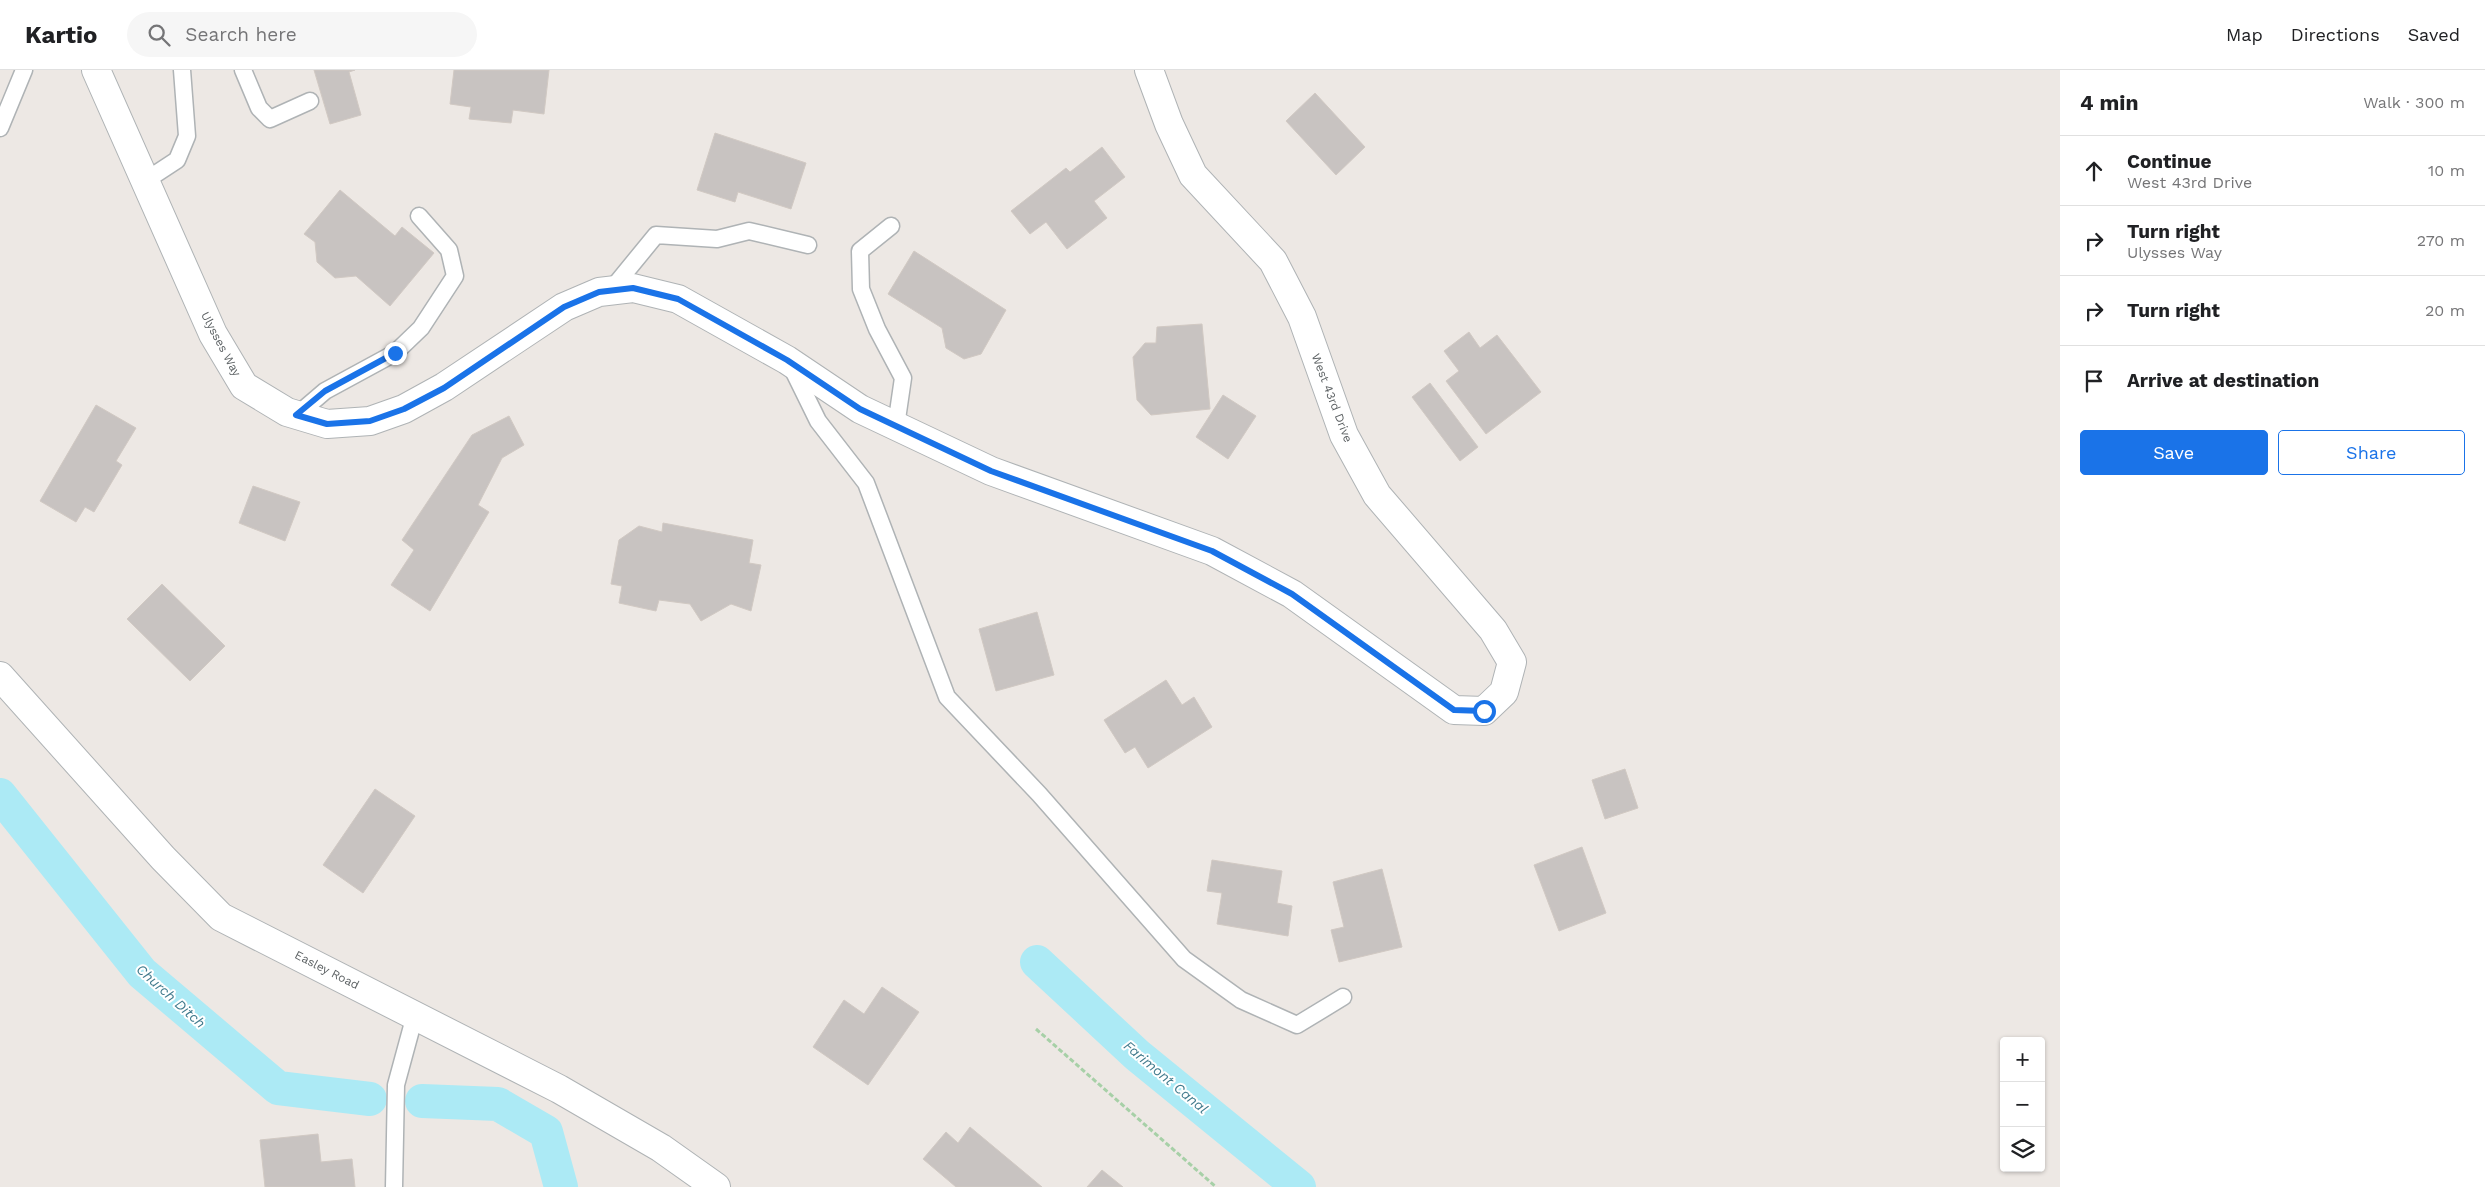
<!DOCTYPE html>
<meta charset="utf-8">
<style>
:root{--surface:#fff;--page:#f6f6f6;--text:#202124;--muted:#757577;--line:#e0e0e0;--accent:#1a73e8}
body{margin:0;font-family:"Work Sans",sans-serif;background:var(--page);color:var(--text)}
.controls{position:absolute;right:15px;bottom:15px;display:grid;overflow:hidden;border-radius:5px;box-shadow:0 1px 4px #0004}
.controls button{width:45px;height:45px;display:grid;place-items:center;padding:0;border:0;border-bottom:1px solid var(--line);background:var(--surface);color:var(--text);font:25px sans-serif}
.stop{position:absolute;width:15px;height:15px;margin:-11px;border:4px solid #1a73e8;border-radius:50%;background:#fff}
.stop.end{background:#1a73e8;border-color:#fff;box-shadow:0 1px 5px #0008}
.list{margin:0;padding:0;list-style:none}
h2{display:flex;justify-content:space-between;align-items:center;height:65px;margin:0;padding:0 20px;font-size:21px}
h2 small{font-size:16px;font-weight:400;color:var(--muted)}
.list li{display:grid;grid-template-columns:32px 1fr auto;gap:15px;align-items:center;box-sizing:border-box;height:70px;padding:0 20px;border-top:1px solid var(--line)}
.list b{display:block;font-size:19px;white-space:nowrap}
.list p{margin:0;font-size:16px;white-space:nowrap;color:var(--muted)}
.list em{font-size:16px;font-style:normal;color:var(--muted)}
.actions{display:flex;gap:10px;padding:15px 20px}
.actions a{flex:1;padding:11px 0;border:1px solid var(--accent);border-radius:5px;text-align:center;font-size:18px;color:var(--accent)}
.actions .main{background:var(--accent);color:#fff}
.icon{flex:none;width:28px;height:28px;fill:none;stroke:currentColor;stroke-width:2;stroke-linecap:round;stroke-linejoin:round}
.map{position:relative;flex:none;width:2060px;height:1117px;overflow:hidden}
header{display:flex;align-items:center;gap:30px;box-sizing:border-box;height:70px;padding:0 25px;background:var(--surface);border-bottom:1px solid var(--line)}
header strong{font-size:24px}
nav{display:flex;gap:28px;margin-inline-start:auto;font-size:18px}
.search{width:350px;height:45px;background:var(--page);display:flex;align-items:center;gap:12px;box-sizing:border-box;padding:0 18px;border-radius:28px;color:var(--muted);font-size:19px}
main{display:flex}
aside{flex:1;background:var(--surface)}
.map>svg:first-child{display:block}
</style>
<header>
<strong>Kartio</strong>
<div class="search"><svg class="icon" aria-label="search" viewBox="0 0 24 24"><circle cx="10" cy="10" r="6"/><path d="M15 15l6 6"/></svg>Search here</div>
<nav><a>Map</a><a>Directions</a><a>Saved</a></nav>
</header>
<main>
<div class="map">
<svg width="2060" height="1117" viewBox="0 0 2060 1117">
<rect width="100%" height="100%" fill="#ede8e4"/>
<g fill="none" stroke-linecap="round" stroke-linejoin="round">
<!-- canal -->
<g stroke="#aceaf5" stroke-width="34">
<polyline points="0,725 142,903 278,1018 370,1029"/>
<polyline points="1037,892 1137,985 1299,1117"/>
<polyline points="422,1031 498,1034 546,1062 561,1117"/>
</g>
</g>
<!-- building -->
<g fill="#c8c3c1" stroke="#d1c9c3">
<polygon points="314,0 355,0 349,2 361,45 330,54"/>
<polygon points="454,0 549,0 544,44 513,40 511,53 469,49 471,37 450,34"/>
<polygon points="1315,23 1365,77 1336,105 1286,51"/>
<polygon points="715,63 806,93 791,139 738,122 735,132 697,120"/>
<polygon points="1102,77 1125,107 1094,131 1107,148 1067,179 1046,152 1030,164 1011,141 1066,98 1070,102"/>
<polygon points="340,120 395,166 402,157 434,183 390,236 356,206 335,208 317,192 315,172 304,164"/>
<polygon points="914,181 1006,240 981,284 964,289 946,278 942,258 888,224"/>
<polygon points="1202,254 1210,339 1151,345 1137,330 1133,287 1145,273 1156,273 1157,257"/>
<polygon points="1469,262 1480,278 1497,265 1541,322 1486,364 1446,311 1459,301 1444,281"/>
<polygon points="1430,313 1478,377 1460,391 1412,327"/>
<polygon points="1223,325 1256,346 1228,389 1196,367"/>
<polygon points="96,335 136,358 116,391 122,395 94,442 85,437 76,452 40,431"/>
<polygon points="509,346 524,375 502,388 478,435 489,442 430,541 391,515 414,480 402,470 472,365"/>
<polygon points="253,416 300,432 285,471 239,453"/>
<polygon points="663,453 753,470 749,493 761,495 751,541 731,534 701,551 690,534 659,530 656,541 619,533 622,516 611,514 619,470 639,456 662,462"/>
<polygon points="162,514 225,576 190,611 127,549"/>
<polygon points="1037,542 1054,605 996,621 979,559"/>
<polygon points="1166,610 1182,635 1194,627 1212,657 1148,698 1135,677 1125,683 1104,650"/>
<polygon points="1625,699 1638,738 1605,749 1592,710"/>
<polygon points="375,719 415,746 363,823 323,795"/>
<polygon points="1582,777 1606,843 1559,861 1534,795"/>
<polygon points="1212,790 1282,801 1277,833 1292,836 1288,866 1217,854 1222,823 1207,821"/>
<polygon points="1382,799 1402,877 1339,892 1331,860 1344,857 1333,812"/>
<polygon points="882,917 919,942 868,1015 813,977 844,930 864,944"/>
<polygon points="970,1057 1042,1117 956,1117 923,1089 946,1062 958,1073"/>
<polygon points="318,1064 321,1092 352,1089 355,1117 265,1117 260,1070"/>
<polygon points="1102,1100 1123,1117 1087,1117"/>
</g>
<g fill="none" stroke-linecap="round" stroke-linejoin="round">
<!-- lane casing -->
<g stroke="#afb3b5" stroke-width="19">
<g id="lane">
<polyline points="243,0 259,38 270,49 310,31"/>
<polyline points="0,58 24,0"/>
<polyline points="145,111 177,90 187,66 182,0"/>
<polyline points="891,156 860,181 861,219 877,259 903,308 896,356"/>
<polyline points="611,220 656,165 717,169 749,161 808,175"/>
<polyline points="791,296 818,351 866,413 947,627 1039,724 1184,889 1241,930 1297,955 1343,927"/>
<polyline points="297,345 325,321 395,283 421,258 455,206 449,180 419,146"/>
<polyline points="394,1117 396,1015 415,945"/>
</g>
</g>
<!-- street casing -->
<g stroke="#afb3b5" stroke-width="30">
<polyline id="street" points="96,0 213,264 244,316 287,342 327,354 370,351 404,339 444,317 564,237 599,222 633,218 678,229 787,290 860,339 991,401 1212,481 1292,524 1454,640 1484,641 1504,622 1512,592 1493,560 1377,425 1344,365 1302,247 1273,191 1193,105 1169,54 1149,0"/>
</g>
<!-- secondary casing -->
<g stroke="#afb3b5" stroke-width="30">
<polyline id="secondary" points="0,606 163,788 221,847 559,1019 661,1078 716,1117"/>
</g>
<!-- path -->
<polyline stroke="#a7d0a7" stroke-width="3" stroke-dasharray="5 2.5" stroke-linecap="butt" points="1036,959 1216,1117"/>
<!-- lane -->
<use href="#lane" stroke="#fff" stroke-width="16"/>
<!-- street -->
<use href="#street" stroke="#fff" stroke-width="28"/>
<!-- secondary -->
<use href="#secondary" stroke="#fff" stroke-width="28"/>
</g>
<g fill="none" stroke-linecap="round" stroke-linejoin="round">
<!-- route -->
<polyline stroke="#1a73e8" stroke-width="6" points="395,283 325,321 296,345 327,354 370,351 404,339 444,318 564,237 599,222 633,218 678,229 787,290 860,339 991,401 1212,481 1292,524 1454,640 1484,641"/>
</g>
<g text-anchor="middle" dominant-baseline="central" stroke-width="4" stroke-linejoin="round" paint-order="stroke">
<!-- street labels -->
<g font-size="12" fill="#5c6163" stroke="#fff">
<text transform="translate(221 274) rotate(62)">Ulysses Way</text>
<text transform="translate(1332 328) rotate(69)">West 43rd Drive</text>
<text transform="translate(327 900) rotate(27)">Easley Road</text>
</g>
<!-- water labels -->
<g font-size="14" font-style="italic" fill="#417b8d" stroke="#fff">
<text transform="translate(171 926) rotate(42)">Church Ditch</text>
<text transform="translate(1166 1007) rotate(40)">Farimont Canal</text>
</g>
</g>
</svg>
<div class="controls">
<button>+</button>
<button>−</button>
<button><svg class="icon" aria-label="layers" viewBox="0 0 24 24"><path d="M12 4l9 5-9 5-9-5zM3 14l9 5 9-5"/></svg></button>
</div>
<div class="stop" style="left:1484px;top:641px"></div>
<div class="stop end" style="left:395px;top:283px"></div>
</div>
<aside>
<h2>4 min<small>Walk · 300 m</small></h2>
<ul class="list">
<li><svg class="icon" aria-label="ahead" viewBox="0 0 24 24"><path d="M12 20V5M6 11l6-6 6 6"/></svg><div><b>Continue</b><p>West 43rd Drive</p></div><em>10 m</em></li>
<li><svg class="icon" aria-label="right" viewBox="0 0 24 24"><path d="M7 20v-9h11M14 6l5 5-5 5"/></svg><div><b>Turn right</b><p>Ulysses Way</p></div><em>270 m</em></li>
<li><svg class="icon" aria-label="right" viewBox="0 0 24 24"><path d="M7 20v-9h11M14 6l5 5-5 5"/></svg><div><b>Turn right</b></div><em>20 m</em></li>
<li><svg class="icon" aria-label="arrive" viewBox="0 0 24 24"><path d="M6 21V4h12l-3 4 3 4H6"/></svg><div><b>Arrive at destination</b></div></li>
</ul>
<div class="actions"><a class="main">Save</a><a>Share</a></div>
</aside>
</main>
